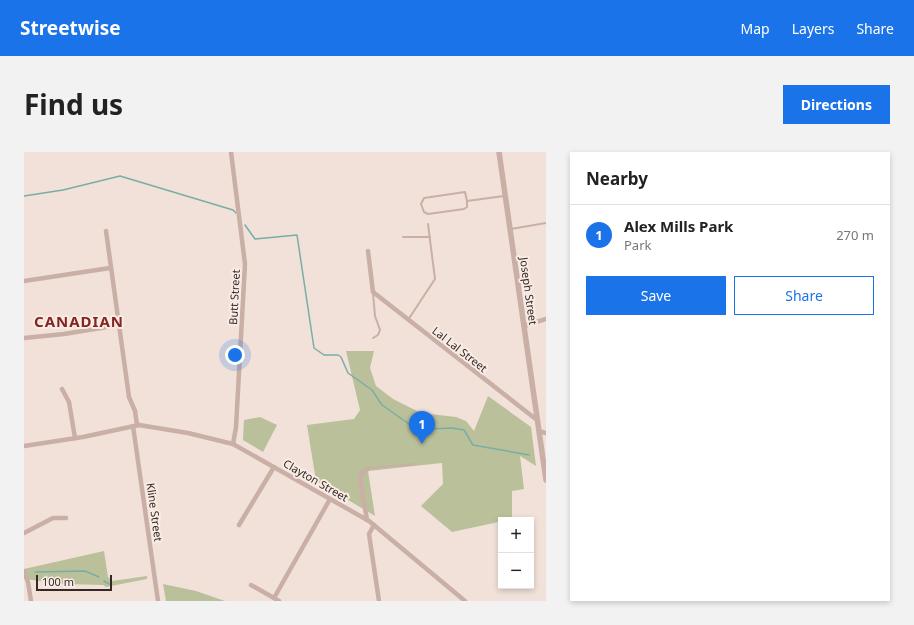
<!DOCTYPE html>
<meta charset="utf-8">
<style>
:root{--surface:#fff;--page:#f2f2f2;--text:#222;--muted:#767676;--line:#e0e0e0;--accent:#1a73e8}
body{margin:0;font-family:"Noto Sans",sans-serif;background:var(--page);color:var(--text)}
.controls{position:absolute;right:12px;bottom:12px;display:grid;overflow:hidden;border-radius:0px;box-shadow:0 2px 6px #0003}
.controls button{width:36px;height:36px;display:grid;place-items:center;padding:0;border:0;border-bottom:1px solid var(--line);background:var(--surface);color:var(--text);font:20px sans-serif}
.scale{position:absolute;left:12px;bottom:10px;width:76px;box-sizing:border-box;padding-left:4px;border:2px solid #352826;border-top:0;font-size:11px;line-height:14px;white-space:nowrap;color:#352826;-webkit-text-stroke:3px #f9ece5;paint-order:stroke}
.you{position:absolute;left:211px;top:203px;width:14px;height:14px;margin:-10px;border:3px solid #fff;border-radius:50%;background:#1a73e8;box-shadow:0 0 0 6px #1a73e833}
.badge{display:grid;place-items:center;width:26px;height:26px;border-radius:50%;background:var(--accent);color:#fff;font-size:13px;font-weight:700}
.pin{position:absolute;translate:-50% -33px;filter:drop-shadow(0 1px 2px #0008)}
.pin::after{content:'';position:absolute;top:21px;width:14px;height:12px;background:inherit;clip-path:polygon(0 0,100% 0,50% 100%)}
.list{margin:0;padding:0;list-style:none}
h2{display:flex;justify-content:space-between;align-items:center;height:52px;margin:0;padding:0 16px;font-size:17px}
h2 small{font-size:13px;font-weight:400;color:var(--muted)}
.list li{display:grid;grid-template-columns:26px 1fr auto;gap:12px;align-items:center;box-sizing:border-box;height:60px;padding:0 16px;border-top:1px solid var(--line)}
.list b{display:block;font-size:15px;white-space:nowrap}
.list p{margin:0;font-size:13px;white-space:nowrap;color:var(--muted)}
.list em{font-size:13px;font-style:normal;color:var(--muted)}
.actions{display:flex;gap:8px;padding:12px 16px}
.actions a{flex:1;padding:9px 0;border:1px solid var(--accent);border-radius:0px;text-align:center;font-size:14px;color:var(--accent)}
.actions .main{background:var(--accent);color:#fff}
.map{position:relative;flex:none;width:522px;height:449px;overflow:hidden;border-radius:0px}
header{display:flex;align-items:center;gap:24px;box-sizing:border-box;height:56px;padding:0 20px;background:var(--accent);color:#fff}
header strong{font-size:19px}
nav{display:flex;gap:22px;margin-inline-start:auto;font-size:14px}
.intro{display:flex;align-items:center;justify-content:space-between;box-sizing:border-box;height:96px;padding:0 24px}
h1{margin:0;font-size:28px}
.button{padding:10px 18px;border-radius:0px;background:var(--accent);color:#fff;font-size:14px;font-weight:700}
main{display:flex;gap:24px;padding:0 24px}
aside{flex:1;background:var(--surface);border-radius:0px;box-shadow:0 2px 6px #0003}
.map>svg:first-child{display:block}
</style>
<header>
<strong>Streetwise</strong>
<nav><a>Map</a><a>Layers</a><a>Share</a></nav>
</header>
<div class="intro"><h1>Find us</h1><a class="button">Directions</a></div>
<main>
<div class="map">
<svg width="522" height="449" viewBox="0 0 522 449">
<rect width="100%" height="100%" fill="#f1e1d9"/>
<!-- green -->
<g fill="#bac099">
<polygon points="322,199 350,199 346,216 352,234 369,247 397,261 432,265 442,269 450,279 464,244 507,275 512,314 496,304 500,337 488,339 488,367 428,380 397,354 419,332 418,311 344,319 351,364 292,329 283,273 330,267 336,258"/>
<polygon points="236,265 253,273 239,300 219,288 220,268"/>
<polygon points="80,399 84,425 88,429 123,424 123,427 82,435 79,433 41,432 0,427 0,417"/>
<polygon points="139,432 172,439 201,449 142,449"/>
</g>
<g fill="none" stroke-linecap="round" stroke-linejoin="round">
<!-- stream -->
<g stroke="#78aea6" stroke-width="1.5">
<polyline points="0,44 39,38 96,24 209,58 212,61"/>
<polyline points="221,73 231,87 273,83 290,196 300,203 314,203 317,205 324,221 348,238 358,253 385,272 405,277 428,276 440,278 449,293 505,303"/>
<polyline points="11,420 61,419 75,425"/>
<polyline points="80,429 85,432"/>
</g>
<!-- service -->
<g stroke="#c9afa5" stroke-width="2">
<polyline points="443,49 443,55 440,57 404,62 400,60 397,52 400,46 441,40 443,49 480,44"/>
<polyline points="487,77 522,71"/>
<polyline points="379,85 406,85"/>
<polyline points="349,141 351,164 356,178 354,183 349,186"/>
<polyline points="384,168 411,127 404,72"/>
<polyline points="345,316 390,312"/>
</g>
<!-- minor -->
<g stroke="#c9afa5" stroke-width="4.5">
<polyline points="207,0 221,112 212,275 209,292"/>
<polyline points="82,79 105,245 111,259 113,273"/>
<polyline points="344,99 349,140 513,268"/>
<polyline points="0,129 86,116"/>
<polyline points="500,174 522,167"/>
<polyline points="0,186 40,182 95,173"/>
<polyline points="38,237 45,250 51,286"/>
<polyline points="109,274 134,449"/>
<polyline points="515,279 522,281"/>
<polyline points="0,294 59,285 115,273 164,281 209,292 345,369 441,449"/>
<polyline points="343,368 336,327 338,320 344,317"/>
<polyline points="215,373 250,315"/>
<polyline points="350,373 345,382 355,449"/>
<polyline points="0,381 29,366 42,366"/>
<polyline points="0,419 4,430 7,449"/>
<polyline points="227,433 250,446"/>
<polyline points="255,449 250,446 306,347"/>
</g>
<!-- tertiary -->
<polyline stroke="#c9afa5" stroke-width="5.5" points="475,0 522,328"/>
</g>
<g text-anchor="middle" dominant-baseline="central" stroke-width="4" stroke-linejoin="round" paint-order="stroke">
<!-- street labels -->
<g font-size="11" fill="#352826" stroke="#f9ece5">
<text transform="translate(505 139) rotate(82)">Joseph Street</text>
<text transform="translate(210 145) rotate(-87)">Butt Street</text>
<text transform="translate(436 197) rotate(38)">Lal Lal Street</text>
<text transform="translate(292 328) rotate(30)">Clayton Street</text>
<text transform="translate(131 360) rotate(82)">Kline Street</text>
</g>
<!-- district labels -->
<g font-size="15" font-weight="bold" letter-spacing="1" fill="#842520" stroke="#f9ece5">
<text x="55" y="169">CANADIAN</text>
</g>
</g>
</svg>
<div class="controls">
<button>+</button>
<button>−</button>
</div>
<div class="scale">100 m</div>
<div class="you"></div>
<div class="pin badge" style="left:398px;top:292px">1</div>
</div>
<aside>
<h2>Nearby<small></small></h2>
<ul class="list">
<li><span class="badge">1</span><div><b>Alex Mills Park</b><p>Park</p></div><em>270 m</em></li>
</ul>
<div class="actions"><a class="main">Save</a><a>Share</a></div>
</aside>
</main>
